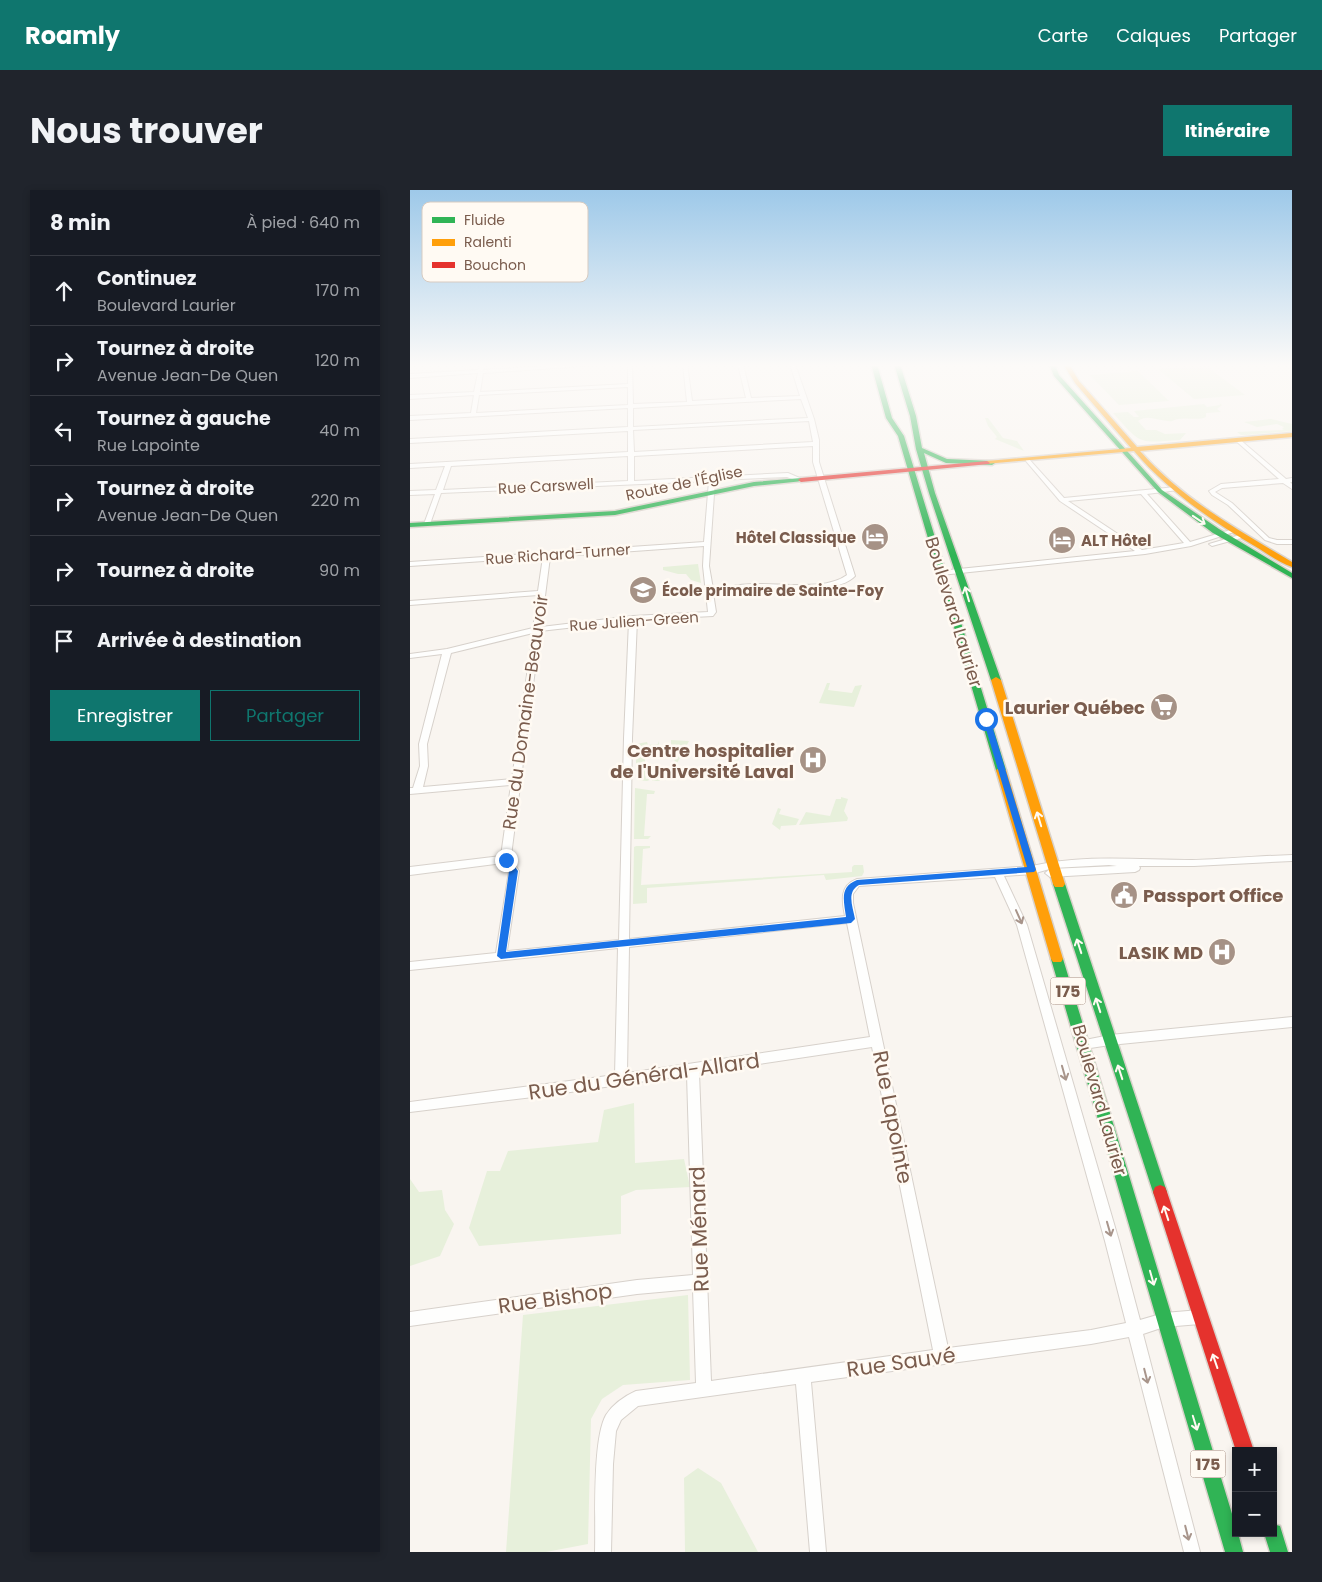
<!DOCTYPE html>
<html lang="fr">
<meta charset="utf-8">
<style>
:root{--surface:#171b24;--page:#20242c;--text:#f1f3f6;--muted:#9ea1a6;--line:#363941;--accent:#0f766e}
body{margin:0;font-family:Poppins,sans-serif;background:var(--page);color:var(--text)}
.controls{position:absolute;right:15px;bottom:15px;display:grid;overflow:hidden;border-radius:0px;box-shadow:0 2px 8px #0003}
.controls button{width:45px;height:45px;display:grid;place-items:center;padding:0;border:0;border-bottom:1px solid var(--line);background:var(--surface);color:var(--text);font:25px sans-serif}
.stop{position:absolute;width:15px;height:15px;margin:-11px;border:4px solid #1a73e8;border-radius:50%;background:#fff}
.stop.end{background:#1a73e8;border-color:#fff;box-shadow:0 1px 5px #0008}
.list{margin:0;padding:0;list-style:none}
h2{display:flex;justify-content:space-between;align-items:center;height:65px;margin:0;padding:0 20px;font-size:21px}
h2 small{font-size:16px;font-weight:400;color:var(--muted)}
.list li{display:grid;grid-template-columns:32px 1fr auto;gap:15px;align-items:center;box-sizing:border-box;height:70px;padding:0 20px;border-top:1px solid var(--line)}
.list b{display:block;font-size:19px;white-space:nowrap}
.list p{margin:0;font-size:16px;white-space:nowrap;color:var(--muted)}
.list em{font-size:16px;font-style:normal;color:var(--muted)}
.actions{display:flex;gap:10px;padding:15px 20px}
.actions a{flex:1;padding:11px 0;border:1px solid var(--accent);border-radius:0px;text-align:center;font-size:18px;color:var(--accent)}
.actions .main{background:var(--accent);color:#fff}
.icon{flex:none;width:28px;height:28px;fill:none;stroke:currentColor;stroke-width:2;stroke-linecap:round;stroke-linejoin:round}
.map{position:relative;flex:none;width:882px;height:1362px;overflow:hidden;border-radius:0px}
header{display:flex;align-items:center;gap:30px;box-sizing:border-box;height:70px;padding:0 25px;background:var(--accent);color:#fff}
header strong{font-size:24px}
nav{display:flex;gap:28px;margin-inline-start:auto;font-size:18px}
.intro{display:flex;align-items:center;justify-content:space-between;box-sizing:border-box;height:120px;padding:0 30px}
h1{margin:0;font-size:35px}
.button{padding:12px 22px;border-radius:0px;background:var(--accent);color:#fff;font-size:18px;font-weight:700}
main{display:flex;gap:30px;padding:0 30px}
aside{flex:1;background:var(--surface);border-radius:0px;box-shadow:0 2px 8px #0003}
.map>svg:first-child{display:block}
</style>
<header>
<strong>Roamly</strong>
<nav><a>Carte</a><a>Calques</a><a>Partager</a></nav>
</header>
<div class="intro"><h1>Nous trouver</h1><a class="button">Itinéraire</a></div>
<main>
<aside>
<h2>8 min<small>À pied · 640 m</small></h2>
<ul class="list">
<li><svg class="icon" aria-label="ahead" viewBox="0 0 24 24"><path d="M12 20V5M6 11l6-6 6 6"/></svg><div><b>Continuez</b><p>Boulevard Laurier</p></div><em>170 m</em></li>
<li><svg class="icon" aria-label="right" viewBox="0 0 24 24"><path d="M7 20v-9h11M14 6l5 5-5 5"/></svg><div><b>Tournez à droite</b><p>Avenue Jean-De Quen</p></div><em>120 m</em></li>
<li><svg class="icon" aria-label="left" viewBox="0 0 24 24"><path d="M17 20v-9H6M10 6l-5 5 5 5"/></svg><div><b>Tournez à gauche</b><p>Rue Lapointe</p></div><em>40 m</em></li>
<li><svg class="icon" aria-label="right" viewBox="0 0 24 24"><path d="M7 20v-9h11M14 6l5 5-5 5"/></svg><div><b>Tournez à droite</b><p>Avenue Jean-De Quen</p></div><em>220 m</em></li>
<li><svg class="icon" aria-label="right" viewBox="0 0 24 24"><path d="M7 20v-9h11M14 6l5 5-5 5"/></svg><div><b>Tournez à droite</b></div><em>90 m</em></li>
<li><svg class="icon" aria-label="arrive" viewBox="0 0 24 24"><path d="M6 21V4h12l-3 4 3 4H6"/></svg><div><b>Arrivée à destination</b></div></li>
</ul>
<div class="actions"><a class="main">Enregistrer</a><a>Partager</a></div>
</aside>
<div class="map">
<svg width="882" height="1362" viewBox="0 0 882 1362">
<rect width="100%" height="100%" fill="#f9f5f0"/>
<!-- green -->
<g fill="#e7f0db">
<polygon points="796,176 835,205 784,209 748,179"/>
<polygon points="728,181 759,211 709,215 680,185"/>
<path d="M809 213 812 215 807 219 811 222 796 223V227C788 231 778 227 768 229 762 230 764 232 758 231 746 230 737 224 728 231L736 240H746L755 244 776 243 770 250C727 253 732 255 703 223L718 222 724 227H729L724 221 794 214 797 217 810 215Z"/>
<polygon points="575,228 578,228 593,248 607,251 614,261 585,249 587,247 578,236"/>
<polygon points="861,229 882,234 882,241 836,245 831,245 827,242 874,240 872,239 874,237 867,234 847,237 834,232"/>
<polygon points="288,374 291,393 281,390 276,384 268,384 253,380 253,377"/>
<polygon points="417,493 420,493 418,500 442,503 445,496 452,495 444,517 409,513"/>
<polygon points="261,550 279,551 265,577 264,559 261,559"/>
<polygon points="249,551 249,556 235,558 235,585 236,589 248,587 249,583 250,591 242,591 242,589 237,591 226,590 226,554 237,552 238,555 248,554"/>
<polygon points="225,598 245,601 244,604 237,604 234,646 241,646 238,649 224,649"/>
<polygon points="431,607 438,609 434,621 438,628 437,631 389,635 396,622 420,626 426,609 431,609"/>
<polygon points="368,618 371,619 369,624 389,629 386,635 371,636 370,640 362,634"/>
<polygon points="226,656 240,656 240,658 233,659 231,695 442,682 442,677 444,675 453,675 454,682 452,686 416,690 414,685 237,698 237,713 223,714 224,657"/>
<polygon points="224,913 225,973 274,969 280,997 226,1000 211,1006 211,1044 69,1056 59,1038 77,981 90,981 98,961 188,952 194,920"/>
<polygon points="0,989 9,1002 32,1000 35,1020 44,1034 30,1066 0,1076"/>
<polygon points="278,1105 280,1190 213,1195 192,1209 181,1229 178,1354 136,1362 96,1362 113,1125"/>
<polygon points="288,1278 311,1293 348,1362 275,1362 274,1288"/>
</g>
<g fill="none" stroke-linecap="round" stroke-linejoin="round">
<!-- street casing -->
<g stroke="#d7d1cb" stroke-width="2">
<g id="street">
<path d="M69 174H74L73 180 171 174H203L73 183 70 202 218 194V174H222L223 214 277 212 273 174H277L282 211 336 208 328 174H333L341 208 390 206 380 174H385L404 229 409 250V272L445 386C425 406 372 397 346 398 332 399 317 401 303 403L306 422 303 426 227 430 222 548 219 749 435 726C432 711 429 696 447 689L622 676C674 664 729 670 782 670 816 669 849 666 882 665V671L784 676H729L730 678 729 680 725 682 640 687 635 683 640 679 707 676 699 675 643 678 622 684 594 686 617 735 709 1051 730 1130 754 1123 790 1120 795 1122 797 1127 795 1132 790 1134 754 1137 733 1144 790 1362H774L719 1147 681 1154 401 1192 416 1362H400L386 1194 228 1216 211 1230 206 1241 203 1274 201 1362H185C186 1330 182 1250 196 1225 203 1214 215 1206 226 1201L286 1193 283 1099 227 1104 0 1136V1122L227 1090 283 1085 277 885 140 905 0 922V912L205 885 208 758 0 780V772L86 763 99 681 93 673 0 685V677L91 666 101 595 0 604V598H3L10 576 9 554 32 464 0 468V464L37 459 123 438 128 405 0 415V411L128 401 133 367 0 376V372L294 352 299 291 31 303 20 334 15 335 14 334 25 304 0 305V301L26 300 35 276 0 278V274L218 262V241L0 253V249L218 237V218L0 230V226L61 223 64 205 0 209V205L64 202 68 183 0 188V184L68 180ZM218 197V215L66 223 69 205ZM391 209 398 228 223 237V218ZM399 231 403 252 224 262 223 240ZM403 256V272L437 385C416 401 371 393 345 394 331 394 317 397 303 399L299 376 305 290 377 287 390 292 392 291V289L378 283 224 291V266ZM218 266V291L33 300 41 276ZM294 356 293 376 298 422 223 426 131 437 140 367ZM219 431 214 548 209 750 97 761 109 681 101 669 102 658 130 441ZM123 443 102 589 13 597 18 576 17 554 41 463ZM585 687 607 735 695 1051 716 1133 681 1140 538 1158 443 713V704L449 696ZM437 733 460 847 217 883 219 757ZM462 857 523 1160 301 1191 289 883Z"/>
<polygon points="828,248 876,289 882,288 882,292 880,292 882,294 882,299 873,293 812,298 805,302 822,313 859,348 867,350 882,350 882,354 867,354 855,350 818,315 802,305 799,301 811,294 869,289 826,251 826,249"/>
<path d="M618 268 654 308 766 297 768 298V300L737 304 780 352 824 339 827 341 781 356 735 364 531 385V383L539 380 725 361 650 311 616 271V269ZM731 304 774 353 732 360 658 311Z"/>
<polygon points="833,344 835,345 835,347 802,356 799,354"/>
<polygon points="882,827 882,837 700,855 674,859 670,857 668,854 670,851 700,845"/>
</g>
</g>
<!-- fast casing -->
<g stroke="#d9d2cb" stroke-width="3">
<g id="fast">
<polygon points="461,174 467,174 482,228 494,246 596,580 595,582 587,582 586,580 488,246 476,228"/>
<polygon points="484,174 490,174 506,226 512,258 537,269 582,271 585,273 582,275 536,273 514,263 525,303 591,490 589,492 586,493 581,490 519,303 506,259 500,226"/>
<polygon points="639,174 645,174 649,185 752,300 809,339 882,383 882,388 803,343 748,302 644,186"/>
<polygon points="391,288 394,290 393,291 344,296 205,325 0,337 0,333 205,321 344,292"/>
<polygon points="649,690 655,694 757,1002 755,1007 750,1009 745,1007 743,1002 643,694"/>
<polygon points="647,764 651,766 653,769 826,1337 826,1343 828,1343 833,1362 815,1362 641,769 643,766"/>
<polygon points="863,1334 870,1336 878,1362 860,1362 854,1343 863,1343"/>
</g>
</g>
<!-- slow casing -->
<g stroke="#d9d2cb" stroke-width="3">
<g id="slow">
<path d="M653 174H659L669 191 727 257 882 243V247L730 261C771 308 828 340 882 372V377C870 373 859 365 848 358 803 332 758 301 724 261L575 274 574 273 577 271 721 258 665 193Z"/>
<polygon points="586,487 591,490 655,694 653,697 645,697 643,694 581,490"/>
<polygon points="591,577 596,580 653,769 651,772 643,772 641,769 586,580"/>
</g>
</g>
<!-- jam casing -->
<g stroke="#d9d2cb" stroke-width="3">
<g id="jam">
<polygon points="577,271 580,273 579,274 391,292 388,290 391,288"/>
<polygon points="750,995 755,997 757,1002 844,1261 826,1261 743,1002 745,997"/>
</g>
</g>
<!-- street -->
<use href="#street" fill="#fefefd" fill-rule="evenodd"/>
<!-- fast -->
<use href="#fast" fill="#30b455" fill-rule="evenodd"/>
<!-- slow -->
<use href="#slow" fill="#ff9f0a" fill-rule="evenodd"/>
<!-- jam -->
<use href="#jam" fill="#e5322d" fill-rule="evenodd"/>
</g>
<!-- one-way arrows -->
<defs><path id="oneway-shaft" d="M-6 0H5M1.5-3L5.5 0L1.5 3" fill="none" stroke-width="1.6" stroke-linecap="round" stroke-linejoin="round" transform="scale(1.25)"/></defs>
<g stroke="#fffaf3">
<use href="#oneway-shaft" transform="translate(789 330) rotate(34)"/>
<use href="#oneway-shaft" transform="translate(557 404) rotate(-106)"/>
<use href="#oneway-shaft" transform="translate(629 629) rotate(-107)"/>
<use href="#oneway-shaft" transform="translate(669 756) rotate(-108)"/>
<use href="#oneway-shaft" transform="translate(688 815) rotate(-108)"/>
<use href="#oneway-shaft" transform="translate(710 882) rotate(-108)"/>
<use href="#oneway-shaft" transform="translate(756 1023) rotate(-108)"/>
<use href="#oneway-shaft" transform="translate(742 1088) rotate(74)"/>
<use href="#oneway-shaft" transform="translate(805 1171) rotate(-109)"/>
<use href="#oneway-shaft" transform="translate(785 1233) rotate(73)"/>
</g>
<g stroke="#a8958b">
<use href="#oneway-shaft" transform="translate(609 727) rotate(66)"/>
<use href="#oneway-shaft" transform="translate(654 883) rotate(74)"/>
<use href="#oneway-shaft" transform="translate(699 1039) rotate(74)"/>
<use href="#oneway-shaft" transform="translate(736 1186) rotate(76)"/>
<use href="#oneway-shaft" transform="translate(777 1343) rotate(76)"/>
</g>
<!-- sky -->
<linearGradient id="sky" x2="0" y2="1"><stop stop-color="#9ec9e9"/><stop offset="0.48" stop-color="#fcfaf8"/><stop offset="1" stop-color="#fcfaf8" stop-opacity="0"/></linearGradient>
<rect width="882" height="365" fill="url(#sky)"/>
<!-- route -->
<path fill="#1a73e8" d="M576 527 580 529 626 680 624 682 449 695C436 702 443 717 445 729L441 733 91 769 87 766 99 681 92 670 96 667 99 668 108 681 96 762 436 727C434 711 429 697 447 690L617 677 573 529Z"/>
<!-- icons -->
<defs>
<g id="hotel-disc" transform="scale(1.4375)"><circle r="9.5" fill="#a69286" stroke="#fffaf3"/><path d="M-6-4.5h1.5V1H6V5H4.5V3h-9V5H-6ZM-4 0a1.8 1.8 0 1 1 3.6 0ZM.5 0V-2.5h3Q6-2.5 6 0Z" fill="#fff"/></g>
<g id="school-disc" transform="scale(1.4375)"><circle r="9.5" fill="#a69286" stroke="#fffaf3"/><path d="M0-5L7-2L0 1L-7-2ZM-4 1L0 2.5L4 1V4Q0 6-4 4Z" fill="#fff"/></g>
<g id="supermarket-disc" transform="scale(1.4375)"><circle r="9.5" fill="#a69286" stroke="#fffaf3"/><path d="M-6-5.5h2.5l.6 2H6L4.5 2H-2.5L-4.4-4H-6ZM-1.5 3.2a1.3 1.3 0 1 0 .1 0ZM3 3.2a1.3 1.3 0 1 0 .1 0Z" fill="#fff"/></g>
<g id="hospital-disc" transform="scale(1.4375)"><circle r="9.5" fill="#a69286" stroke="#fffaf3"/><path d="M-5-5h3v3.5h4V-5h3V5h-3V1.5h-4V5h-3Z" fill="#fff"/></g>
<g id="civic-disc" transform="scale(1.4375)"><circle r="9.5" fill="#a69286" stroke="#fffaf3"/><path d="M-.6-6.5H3V-4.5H.6V-3L4-1V1h2V6H-6V1h2V-1L-.6-3ZM-1.2 2.5V6h2.4V2.5Z" fill="#fff"/></g>
</defs>
<g fill-rule="evenodd">
<use href="#hotel-disc" x="465" y="347"/>
<use href="#hotel-disc" x="652" y="350"/>
<use href="#school-disc" x="233" y="400"/>
<use href="#supermarket-disc" x="754" y="517"/>
<use href="#hospital-disc" x="403" y="570"/>
<use href="#civic-disc" x="714" y="705"/>
<use href="#hospital-disc" x="812" y="762"/>
</g>
<g text-anchor="middle" dominant-baseline="central" stroke-width="5" stroke-linejoin="round" paint-order="stroke">
<!-- far-street labels -->
<g font-size="15" fill="#7a5c4d" stroke="#fffaf3">
<text transform="translate(274 293) rotate(-12)">Route de l'Église</text>
<text transform="translate(136 296) rotate(-3)">Rue Carswell</text>
<text transform="translate(148 364) rotate(-4)">Rue Richard-Turner</text>
<text transform="translate(224 431) rotate(-4)">Rue Julien-Green</text>
</g>
<!-- far-poi labels -->
<g font-size="15" font-weight="bold" fill="#7a5c4d" stroke="#fffaf3" text-anchor="start">
<text x="446" y="347" text-anchor="end">Hôtel Classique</text>
<text x="671" y="350">ALT Hôtel</text>
<text x="252" y="400">École primaire de Sainte-Foy</text>
</g>
<!-- shield labels -->
<g fill="#fffaf3" stroke="#a28b7f" stroke-width="1">
<rect x="640.5" y="787.5" width="35" height="27" rx="4"/>
<rect x="780.5" y="1260.5" width="35" height="27" rx="4"/>
</g>
<g font-size="16" font-weight="bold" fill="#7a5c4d">
<text x="658" y="801">175</text>
<text x="798" y="1274">175</text>
</g>
<!-- street labels -->
<g font-size="18" fill="#7a5c4d" stroke="#fffaf3">
<text transform="translate(544 422) rotate(73)">Boulevard Laurier</text>
<text transform="translate(115 522) rotate(-82)">Rue du Domaine-Beauvoir</text>
<text transform="translate(690 910) rotate(74)">Boulevard Laurier</text>
</g>
<!-- poi labels -->
<g font-size="18" font-weight="bold" fill="#7a5c4d" stroke="#fffaf3" text-anchor="end">
<text x="735" y="517">Laurier Québec</text>
<text x="384" y="560">Centre hospitalier<tspan x="384" dy="21">de l'Université Laval</tspan></text>
<text x="733" y="705" text-anchor="start">Passport Office</text>
<text x="793" y="762">LASIK MD</text>
</g>
<!-- near-street labels -->
<g font-size="21" fill="#7a5c4d" stroke="#fffaf3">
<text transform="translate(234 886) rotate(-8)">Rue du Général-Allard</text>
<text transform="translate(483 927) rotate(79)">Rue Lapointe</text>
<text transform="translate(289 1039) rotate(-92)">Rue Ménard</text>
<text transform="translate(145 1108) rotate(-8)">Rue Bishop</text>
<text transform="translate(491 1172) rotate(-8)">Rue Sauvé</text>
</g>
</g>
<!-- legend -->
<rect x="12" y="12" width="166" height="80" rx="8" fill="#fffaf3" stroke="#d7cbc1" stroke-width="1"/>
<rect x="22" y="27" width="23" height="6" fill="#30b455"/>
<rect x="22" y="49" width="23" height="7" fill="#ff9f0a"/>
<rect x="22" y="72" width="23" height="6" fill="#e5322d"/>
<g font-size="14" fill="#7a5c4d">
<text x="54" y="35">Fluide</text>
<text x="54" y="57">Ralenti</text>
<text x="54" y="80">Bouchon</text>
</g>
</svg>
<div class="controls">
<button>+</button>
<button>−</button>
</div>
<div class="stop" style="left:576px;top:529px"></div>
<div class="stop end" style="left:96px;top:670px"></div>
</div>
</main>
